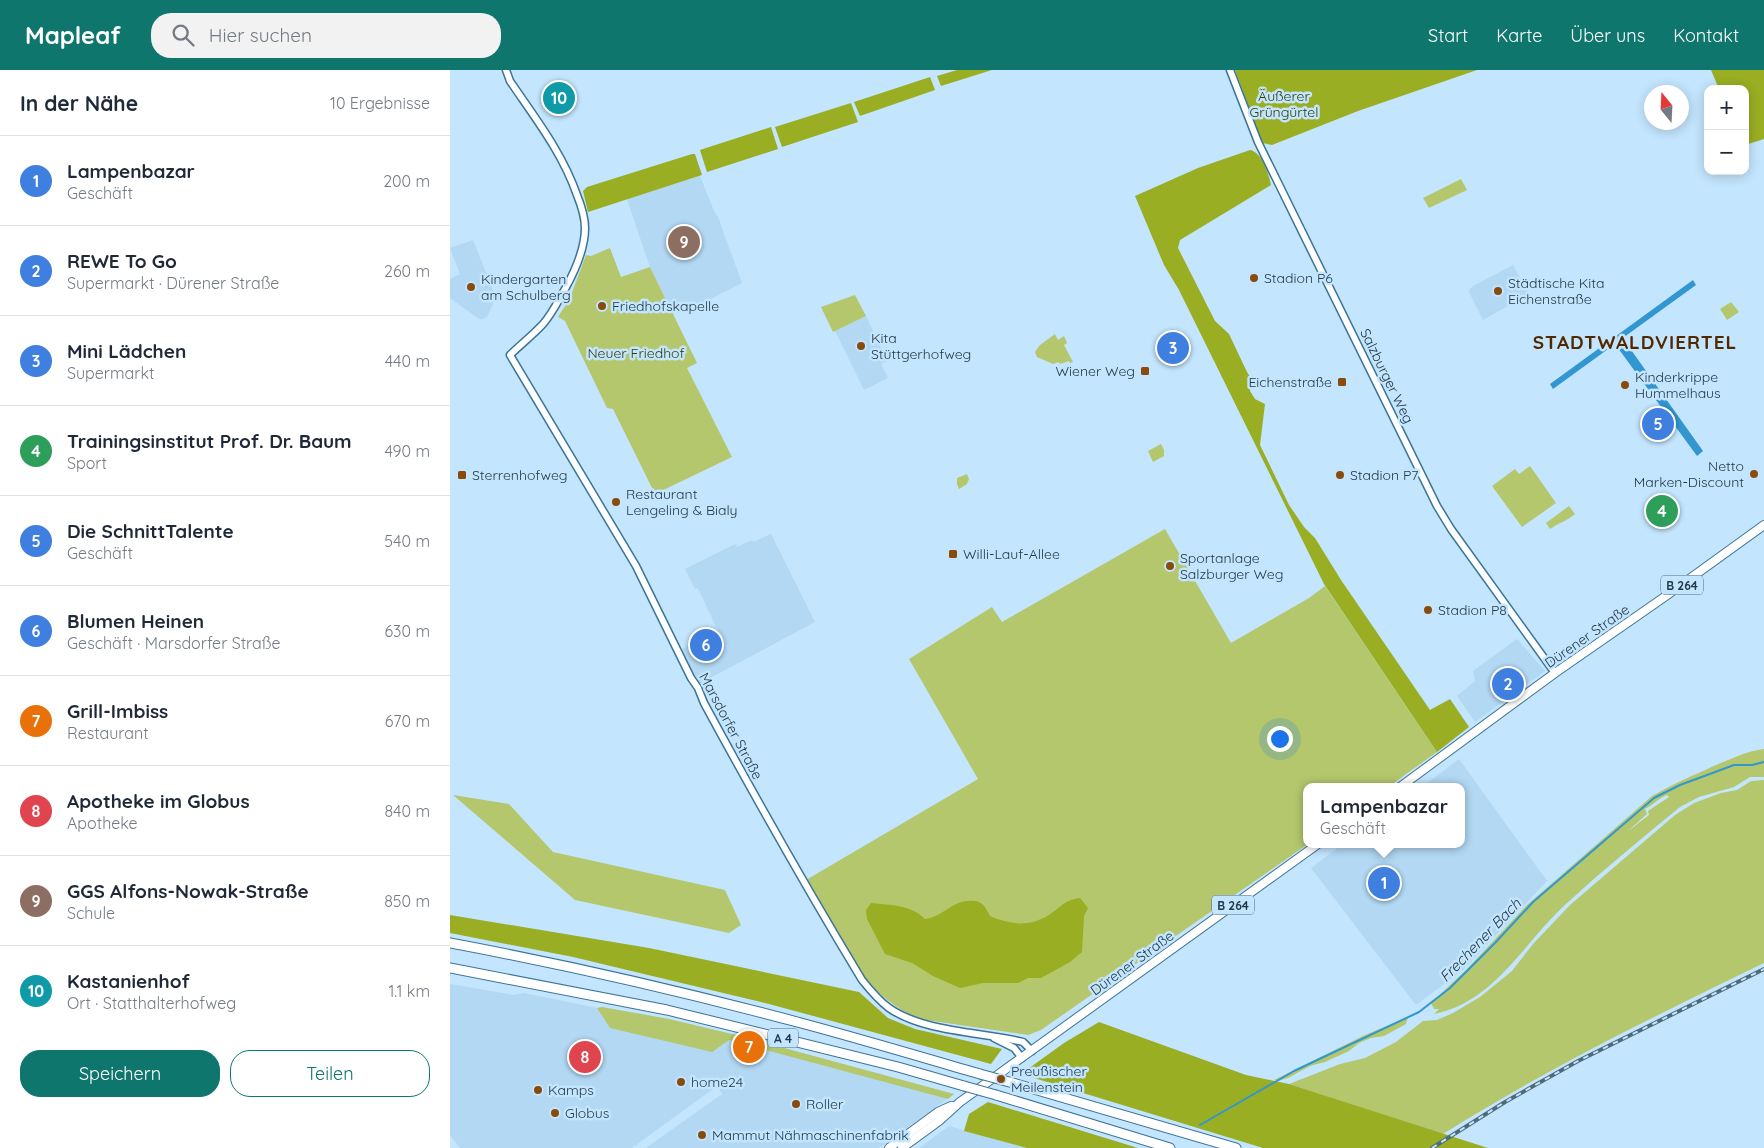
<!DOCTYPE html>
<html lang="de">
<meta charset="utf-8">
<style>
:root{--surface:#fff;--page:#f2f2f3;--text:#1f2937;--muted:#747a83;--line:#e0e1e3;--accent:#0f766e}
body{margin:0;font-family:Quicksand,sans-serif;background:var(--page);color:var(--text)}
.controls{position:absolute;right:15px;top:15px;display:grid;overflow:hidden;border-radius:10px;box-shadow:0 2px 12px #0003}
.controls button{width:45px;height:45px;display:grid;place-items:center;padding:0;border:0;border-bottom:1px solid var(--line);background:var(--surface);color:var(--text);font:25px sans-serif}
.compass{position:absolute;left:1194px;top:15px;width:45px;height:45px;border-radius:50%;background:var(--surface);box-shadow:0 2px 12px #0003;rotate:342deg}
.you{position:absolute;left:829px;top:668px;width:18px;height:18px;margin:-12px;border:4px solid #fff;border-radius:50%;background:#1a73e8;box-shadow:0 0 0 8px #1a73e833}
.badge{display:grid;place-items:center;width:32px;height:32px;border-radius:50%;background:var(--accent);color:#fff;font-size:16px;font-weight:700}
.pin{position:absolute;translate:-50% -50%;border:2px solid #fff;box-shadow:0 1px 5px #0006}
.popup{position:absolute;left:853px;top:713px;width:162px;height:65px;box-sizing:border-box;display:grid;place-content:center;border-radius:10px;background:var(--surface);filter:drop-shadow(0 1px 4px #0005);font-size:16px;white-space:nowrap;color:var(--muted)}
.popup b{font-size:19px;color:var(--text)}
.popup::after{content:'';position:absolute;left:50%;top:100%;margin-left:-10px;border:10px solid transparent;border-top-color:var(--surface)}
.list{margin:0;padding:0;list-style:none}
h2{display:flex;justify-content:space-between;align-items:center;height:65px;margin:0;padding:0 20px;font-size:21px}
h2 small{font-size:16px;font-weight:400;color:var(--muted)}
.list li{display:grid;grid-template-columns:32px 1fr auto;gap:15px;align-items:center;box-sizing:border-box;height:90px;padding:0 20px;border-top:1px solid var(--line)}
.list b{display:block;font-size:19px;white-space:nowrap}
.list p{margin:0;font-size:16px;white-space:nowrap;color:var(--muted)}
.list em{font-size:16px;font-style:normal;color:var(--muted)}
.actions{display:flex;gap:10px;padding:15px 20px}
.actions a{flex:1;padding:11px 0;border:1px solid var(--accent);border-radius:20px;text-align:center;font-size:18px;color:var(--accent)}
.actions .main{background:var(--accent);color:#fff}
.icon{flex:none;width:28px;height:28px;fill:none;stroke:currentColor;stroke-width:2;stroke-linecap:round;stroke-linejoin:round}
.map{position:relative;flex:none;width:1314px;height:1078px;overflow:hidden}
header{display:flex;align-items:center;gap:30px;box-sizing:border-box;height:70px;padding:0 25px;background:var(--accent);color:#fff}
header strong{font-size:24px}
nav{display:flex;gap:28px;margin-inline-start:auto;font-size:18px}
.search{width:350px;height:45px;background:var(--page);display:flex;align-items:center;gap:12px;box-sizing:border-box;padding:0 18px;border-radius:20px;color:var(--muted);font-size:19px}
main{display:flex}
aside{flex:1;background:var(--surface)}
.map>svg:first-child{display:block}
</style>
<header>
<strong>Mapleaf</strong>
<div class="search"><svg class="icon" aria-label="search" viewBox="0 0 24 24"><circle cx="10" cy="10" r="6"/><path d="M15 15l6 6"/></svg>Hier suchen</div>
<nav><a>Start</a><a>Karte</a><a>Über uns</a><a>Kontakt</a></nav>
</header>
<main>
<aside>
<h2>In der Nähe<small>10 Ergebnisse</small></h2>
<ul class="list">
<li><span class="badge" style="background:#3f7fe0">1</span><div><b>Lampenbazar</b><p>Geschäft</p></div><em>200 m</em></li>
<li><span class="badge" style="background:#3f7fe0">2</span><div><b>REWE To Go</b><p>Supermarkt · Dürener Straße</p></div><em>260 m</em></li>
<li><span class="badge" style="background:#3f7fe0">3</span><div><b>Mini Lädchen</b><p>Supermarkt</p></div><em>440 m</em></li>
<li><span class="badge" style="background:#2e9e5b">4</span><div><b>Trainingsinstitut Prof. Dr. Baum</b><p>Sport</p></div><em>490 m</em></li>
<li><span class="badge" style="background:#3f7fe0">5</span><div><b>Die SchnittTalente</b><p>Geschäft</p></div><em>540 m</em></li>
<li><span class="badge" style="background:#3f7fe0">6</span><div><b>Blumen Heinen</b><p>Geschäft · Marsdorfer Straße</p></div><em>630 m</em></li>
<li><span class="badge" style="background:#e8710a">7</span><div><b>Grill-Imbiss</b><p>Restaurant</p></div><em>670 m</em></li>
<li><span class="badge" style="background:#e0444e">8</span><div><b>Apotheke im Globus</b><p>Apotheke</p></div><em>840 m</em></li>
<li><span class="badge" style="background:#8d6e63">9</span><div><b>GGS Alfons-Nowak-Straße</b><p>Schule</p></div><em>850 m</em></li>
<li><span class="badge" style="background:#0f9aa8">10</span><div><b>Kastanienhof</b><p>Ort · Statthalterhofweg</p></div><em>1.1 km</em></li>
</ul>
<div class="actions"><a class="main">Speichern</a><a>Teilen</a></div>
</aside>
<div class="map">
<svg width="1314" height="1078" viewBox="0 0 1314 1078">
<rect width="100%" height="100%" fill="#c3e5fd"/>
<!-- built -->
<g fill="#b2d8f3">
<polygon points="250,106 264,141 268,147 292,213 243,238 235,234 229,234 225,238 224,245 200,197 177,129"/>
<polygon points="23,170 45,225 44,231 37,247 32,249 29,249 0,228 0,209 10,204 0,178"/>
<polygon points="1063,195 1079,224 1033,250 1019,222 1019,220 1023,216"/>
<polygon points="416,246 437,291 431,294 438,308 414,320 385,261"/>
<polygon points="321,464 365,552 249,614 232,579 268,561 248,518 245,519 235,499 285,474 287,477 302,470 303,472"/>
<polygon points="1067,569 1095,601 1025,652 1007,626 1025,611 1023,601"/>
<polygon points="1009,689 1097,811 1014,899 966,935 861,798 893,774 1012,774 1012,717 972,717"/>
<polygon points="0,914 64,925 74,923 147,938 152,937 219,949 286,965 504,1024 429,1078 196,1078 272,1024 267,1016 182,1078 10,1078 0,1065"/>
<polygon points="499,1056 577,1078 469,1078"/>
</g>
<!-- green -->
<g fill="#b5c76d" fill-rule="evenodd">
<polygon points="1011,109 1017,120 979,138 973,128"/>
<polygon points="160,178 171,207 200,197 247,293 237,298 282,387 205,424 163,339 157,338 115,251 108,247 120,228 136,185 141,186"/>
<polygon points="405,225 416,246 383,262 371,237"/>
<polygon points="1281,232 1289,242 1277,250 1270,239"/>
<polygon points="605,264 608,270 614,266 617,273 614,275 623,292 620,293 619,291 610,294 608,292 603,294 587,287 585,282 590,275"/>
<polygon points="711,374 714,380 714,386 703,392 698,381"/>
<polygon points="1080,396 1106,433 1072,457 1042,416 1065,399 1069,404"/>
<polygon points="517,404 519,409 517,414 509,419 507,414 507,408"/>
<path d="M1119 436 1125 444C1115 452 1110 452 1100 459L1096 453Z"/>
<path d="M715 459 781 573 859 528 875 516 987 682 938 717H856V774H858L591 960 578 965 469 949C446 938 429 926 414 906L356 810 528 709 459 589 542 537 552 552Z"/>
<path d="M1314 679V707H1300L1284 717 1249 727 1230 737C1192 768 1153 800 1116 834 1074 872 1045 932 984 944L989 939H984L981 933 1017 899 1077 835 1202 726C1223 714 1244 705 1266 695 1281 689 1297 681 1314 679ZM1217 725 1219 727 1198 741 1199 745 1177 762 1197 744 1195 739C1204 735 1208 728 1217 725Z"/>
<path d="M1314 710V893C1205 946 1096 999 993 1064L839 1014 890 994 915 988 946 972 973 951 987 950 1003 943 1030 927 1062 901 1083 874 1120 835 1225 745 1244 733 1271 723 1287 720 1301 711Z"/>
<polygon points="3,725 59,734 103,782 275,820 291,855 279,863 125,830"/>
<polygon points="152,937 219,949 286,965 504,1024 498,1029 279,970 262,982 160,958 147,938"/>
<polygon points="958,947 956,954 934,966 921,968 909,973 899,981 875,992 860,996 838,1008 828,1011 824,1010 915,965"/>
</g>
<!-- forest -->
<g fill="#99ae22">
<polygon points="507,0 542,0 491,16 487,6"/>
<polygon points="785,0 1027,0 908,41 822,75 812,73"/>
<polygon points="1261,0 1314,0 1314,69 1295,75 1295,19 1269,19"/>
<polygon points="480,7 485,20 410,46 404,32"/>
<polygon points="401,33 408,52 332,77 325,57"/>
<polygon points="321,57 328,79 257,102 250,80"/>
<path d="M800 80C812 82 819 104 821 115L730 170 728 178 765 251 779 264 797 302 803 311 800 321 805 329 815 334 810 375 839 435 854 457 865 468 891 510 980 640 1000 629 1019 657 987 682 874 514 729 220 714 195 685 126 748 98Z"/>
<polygon points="242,84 245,84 252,105 138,142 133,121 137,117"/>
<path d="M630 828 638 838 634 846 632 882 620 892 591 908H578L568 913H533L510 918 483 906 462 893 435 884 417 849 416 840 421 833C440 835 462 835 475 849 492 847 501 832 518 831 531 830 534 834 540 846 563 856 583 857 603 842 614 834 616 830 630 828Z"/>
<polygon points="0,845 199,878 409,922 438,948 465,959 552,979 541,994 319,934 123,887 0,863"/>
<polygon points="649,952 796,1005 839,1014 1038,1078 813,1078 571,1004 614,973"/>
<polygon points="538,1032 688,1078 577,1078 514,1061 519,1044"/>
</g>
<!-- water -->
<polygon fill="#3297d1" points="1243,210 1246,215 1170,270 1171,272 1174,270 1253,381 1247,386 1165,274 1103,319 1100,314"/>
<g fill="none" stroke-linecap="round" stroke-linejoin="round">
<!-- stream -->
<polyline stroke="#3297d1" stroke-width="2" points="750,1055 844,1001 969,942 1000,918 1045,873 1083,832 1204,728 1230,715 1284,695 1302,695 1314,692"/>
<!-- tertiary casing -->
<g stroke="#3c7497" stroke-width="9">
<g id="tertiary">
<path d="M56 0 60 11C85 48 112 82 127 125 131 135 135 147 135 158 135 180 125 201 115 219 108 231 102 244 93 254 83 265 70 275 60 285L186 496 241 608 248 618 254 633C305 727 357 819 412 910 420 920 428 930 439 938 473 962 532 962 573 972L582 981"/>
<polyline points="780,0 808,72 987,436 1001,459 1105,603"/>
<polyline points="544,968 564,978 572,988"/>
</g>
</g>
<!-- primary casing -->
<g stroke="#3c7497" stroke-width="10">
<g id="primary">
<polyline points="950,717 1105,603 1213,528 1314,455"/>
<polyline points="439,1078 488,1042 501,1036"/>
<polyline points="452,1078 489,1051 510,1032 868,774"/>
</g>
</g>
<!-- motorway casing -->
<g stroke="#3c7497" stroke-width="11">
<g id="motorway">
<path d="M0 873C118 895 235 922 351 953 411 969 471 987 530 1004"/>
<polyline points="0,898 217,940 448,997 514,1016"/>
<polyline points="563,1013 786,1078"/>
<polyline points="546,1025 720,1078"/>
</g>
</g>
<!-- tertiary -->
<use href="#tertiary" stroke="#fff" stroke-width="6"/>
<!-- primary -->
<use href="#primary" stroke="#fff" stroke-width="8"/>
<!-- motorway -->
<use href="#motorway" stroke="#fff" stroke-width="9"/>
<!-- rail casing -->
<g stroke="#4f6a7b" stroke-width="4">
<polyline id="rail" points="982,1078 1055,1032 1128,991 1314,899"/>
</g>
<!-- rail -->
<use href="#rail" stroke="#c3e5fd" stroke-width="2" stroke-dasharray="5.5" stroke-linecap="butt"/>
<!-- motorway-bridge casing -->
<g stroke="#3c7497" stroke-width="11" stroke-linecap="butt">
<g id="motorway-bridge">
<polyline points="530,1004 563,1013"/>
<polyline points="514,1016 546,1025"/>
</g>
</g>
<!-- motorway-bridge -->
<use href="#motorway-bridge" stroke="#fff" stroke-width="9"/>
</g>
<!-- markers -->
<g fill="#884b0c" stroke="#c3e5fd" stroke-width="2">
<circle cx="804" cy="208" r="5"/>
<circle cx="21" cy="217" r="5"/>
<circle cx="1048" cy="221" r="5"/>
<circle cx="152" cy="236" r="5"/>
<circle cx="411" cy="276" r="5"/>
<rect x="690" y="296" width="10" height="10" rx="2.5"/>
<rect x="887" y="307" width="10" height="10" rx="2.5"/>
<circle cx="1175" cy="315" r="5"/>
<circle cx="1304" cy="404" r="5"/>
<rect x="7" y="400" width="10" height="10" rx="2.5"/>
<circle cx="890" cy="405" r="5"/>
<circle cx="166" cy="432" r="5"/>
<rect x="498" y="479" width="10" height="10" rx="2.5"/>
<circle cx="720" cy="496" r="5"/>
<circle cx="978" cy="540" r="5"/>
<circle cx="551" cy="1009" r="5"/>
<circle cx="231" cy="1012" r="5"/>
<circle cx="88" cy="1020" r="5"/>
<circle cx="346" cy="1034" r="5"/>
<circle cx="105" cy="1043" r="5"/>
<circle cx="252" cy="1065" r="5"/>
</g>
<g text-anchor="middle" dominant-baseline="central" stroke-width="5" stroke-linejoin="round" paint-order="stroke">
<!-- shield labels -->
<g fill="#c3e5fd" stroke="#526d7f" stroke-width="1">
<rect x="1211" y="505.5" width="42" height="19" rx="4"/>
<rect x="762" y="825.5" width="42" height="19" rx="4"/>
<rect x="318" y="958.5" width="30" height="19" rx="4"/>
</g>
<g font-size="12" font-weight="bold" fill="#223a49">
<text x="1232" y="515">B 264</text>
<text x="783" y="835">B 264</text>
<text x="333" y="968">A 4</text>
</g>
<!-- park labels -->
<g font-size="14" fill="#343c05" stroke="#c3e5fd">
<text x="834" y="26">Äußerer<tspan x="834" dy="16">Grüngürtel</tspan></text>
<text x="186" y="283">Neuer Friedhof</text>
</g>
<!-- poi labels -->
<g font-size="14" fill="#223a49" stroke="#c3e5fd" text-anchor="start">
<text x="814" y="208">Stadion P6</text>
<text x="31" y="209">Kindergarten<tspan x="31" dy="16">am Schulberg</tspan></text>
<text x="1058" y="213">Städtische Kita<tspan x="1058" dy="16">Eichenstraße</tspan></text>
<text x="162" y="236">Friedhofskapelle</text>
<text x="421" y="268">Kita<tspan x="421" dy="16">Stüttgerhofweg</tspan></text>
<text x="685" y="301" text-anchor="end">Wiener Weg</text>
<text x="1185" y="307">Kinderkrippe<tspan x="1185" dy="16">Hummelhaus</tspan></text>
<text x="882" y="312" text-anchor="end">Eichenstraße</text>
<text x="1294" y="396" text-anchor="end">Netto<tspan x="1294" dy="16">Marken-Discount</tspan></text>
<text x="22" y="405">Sterrenhofweg</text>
<text x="900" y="405">Stadion P7</text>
<text x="176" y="424">Restaurant<tspan x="176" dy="16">Lengeling &amp; Bialy</tspan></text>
<text x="513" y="484">Willi-Lauf-Allee</text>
<text x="730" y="488">Sportanlage<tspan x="730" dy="16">Salzburger Weg</tspan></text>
<text x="988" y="540">Stadion P8</text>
<text x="561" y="1001">Preußischer<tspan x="561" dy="16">Meilenstein</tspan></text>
<text x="241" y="1012">home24</text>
<text x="98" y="1020">Kamps</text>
<text x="356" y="1034">Roller</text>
<text x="115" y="1043">Globus</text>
<text x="262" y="1065">Mammut Nähmaschinenfabrik</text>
</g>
<!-- street labels -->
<g font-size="14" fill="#223a49" stroke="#c3e5fd">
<text transform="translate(937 306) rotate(64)">Salzburger Weg</text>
<text transform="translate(1137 566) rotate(-35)">Dürener Straße</text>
<text transform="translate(281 656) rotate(62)">Marsdorfer Straße</text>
<text transform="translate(682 893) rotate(-36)">Dürener Straße</text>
</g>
<!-- water labels -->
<g font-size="15" font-style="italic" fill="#1e3442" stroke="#c3e5fd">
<text transform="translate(1030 870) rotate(-46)">Frechener Bach</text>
</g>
<!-- district labels -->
<g font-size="19" font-weight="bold" letter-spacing="1" fill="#522800" stroke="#c3e5fd">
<text x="1185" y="272">STADTWALDVIERTEL</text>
</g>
</g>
</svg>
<div class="controls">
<button>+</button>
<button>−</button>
</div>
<svg class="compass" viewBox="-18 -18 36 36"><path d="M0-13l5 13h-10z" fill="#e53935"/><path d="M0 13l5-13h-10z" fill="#747a83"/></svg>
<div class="you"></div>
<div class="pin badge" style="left:934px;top:813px;background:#3f7fe0">1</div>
<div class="popup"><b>Lampenbazar</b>Geschäft</div>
<div class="pin badge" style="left:1058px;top:614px;background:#3f7fe0">2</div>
<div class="pin badge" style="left:723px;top:278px;background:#3f7fe0">3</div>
<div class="pin badge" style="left:1212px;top:441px;background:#2e9e5b">4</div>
<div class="pin badge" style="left:1208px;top:354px;background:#3f7fe0">5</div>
<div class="pin badge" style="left:256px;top:575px;background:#3f7fe0">6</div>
<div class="pin badge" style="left:299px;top:977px;background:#e8710a">7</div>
<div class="pin badge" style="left:135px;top:987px;background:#e0444e">8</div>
<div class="pin badge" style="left:234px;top:172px;background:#8d6e63">9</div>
<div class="pin badge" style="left:109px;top:28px;background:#0f9aa8">10</div>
</div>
</main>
